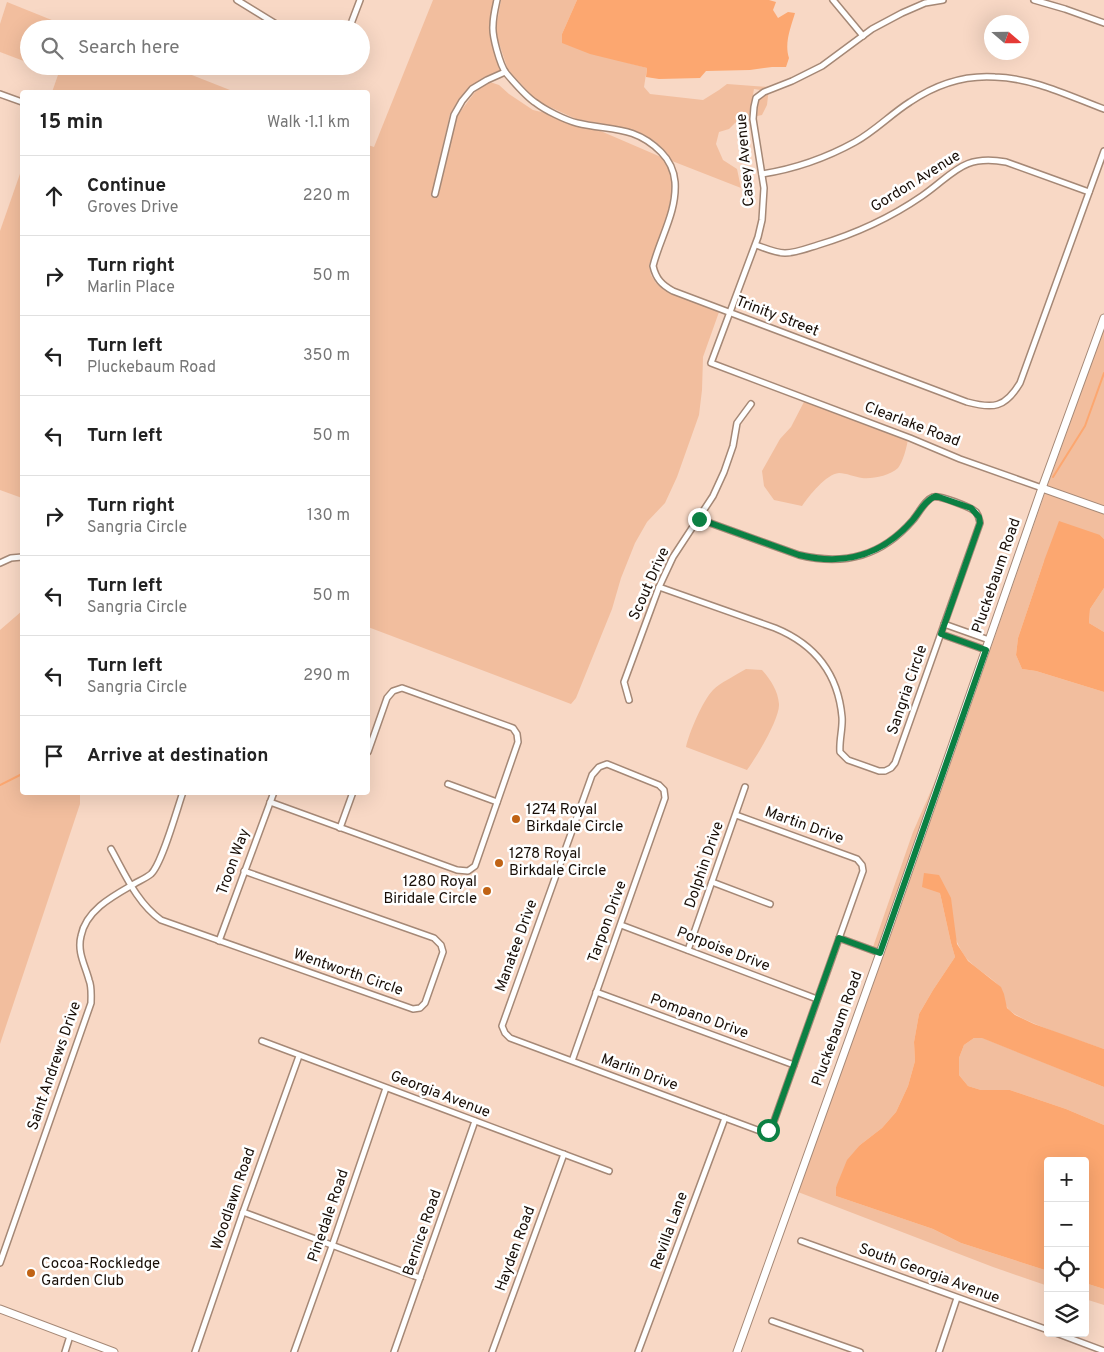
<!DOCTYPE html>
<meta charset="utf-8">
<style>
:root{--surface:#fff;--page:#f6f6f6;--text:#222;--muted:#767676;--line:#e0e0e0}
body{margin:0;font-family:Overpass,sans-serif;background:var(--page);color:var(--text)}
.controls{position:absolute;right:15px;bottom:15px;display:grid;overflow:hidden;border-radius:5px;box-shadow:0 5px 20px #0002}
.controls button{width:45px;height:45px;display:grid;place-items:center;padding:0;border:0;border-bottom:1px solid var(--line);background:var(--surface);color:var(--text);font:25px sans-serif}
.compass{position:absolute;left:984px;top:15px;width:45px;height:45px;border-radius:50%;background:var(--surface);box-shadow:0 5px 20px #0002;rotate:110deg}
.stop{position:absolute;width:15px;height:15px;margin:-11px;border:4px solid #0b8043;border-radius:50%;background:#fff}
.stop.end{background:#0b8043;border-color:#fff;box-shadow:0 1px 5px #0008}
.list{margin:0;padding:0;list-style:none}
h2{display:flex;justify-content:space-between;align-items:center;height:65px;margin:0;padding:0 20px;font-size:21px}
h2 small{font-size:16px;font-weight:400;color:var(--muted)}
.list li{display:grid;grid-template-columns:32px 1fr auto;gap:15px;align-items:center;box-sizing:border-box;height:80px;padding:0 20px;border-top:1px solid var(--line)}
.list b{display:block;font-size:19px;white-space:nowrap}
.list p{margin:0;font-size:16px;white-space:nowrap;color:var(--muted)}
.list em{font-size:16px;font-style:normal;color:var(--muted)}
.icon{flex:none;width:28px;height:28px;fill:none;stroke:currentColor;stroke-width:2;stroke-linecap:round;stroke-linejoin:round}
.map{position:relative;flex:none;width:1104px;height:1352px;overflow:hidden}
.search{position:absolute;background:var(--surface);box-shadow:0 5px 20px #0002;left:20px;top:20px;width:350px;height:55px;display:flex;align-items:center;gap:12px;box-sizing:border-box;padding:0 18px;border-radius:28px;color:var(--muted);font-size:19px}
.panel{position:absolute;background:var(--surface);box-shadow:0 5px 20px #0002;left:20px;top:90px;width:350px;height:705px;border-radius:5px}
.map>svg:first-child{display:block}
</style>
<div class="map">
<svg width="1104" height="1352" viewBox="0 0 1104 1352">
<rect width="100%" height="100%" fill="#f8d8c5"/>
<!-- green -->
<g fill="#f2be9e">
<path d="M433 0H494C486 31 491 41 501 70L485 77 470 87 459 99 450 114 431 197 438 198 457 116 475 92 490 82 499 85 509 94 533 110 550 114 574 125 596 129 661 157 669 168 672 181 671 196 668 214 649 265 651 275 656 283 664 290 719 312 703 357 702 390 699 415 677 477 665 503 647 522 635 543 621 578 612 609 576 698 571 704 368 627V145L374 147Z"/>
<polygon points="501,0 577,0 562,34 625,62 647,68 644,87 650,94 703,100 719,90 727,84 769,87 767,105 762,115 757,116 760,90 754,89 749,117 735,123 729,129 719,132 716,144 723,160 737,169 741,188 672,161 667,153 656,142 640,133 626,128 576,119 537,101 508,70 498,40 496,28"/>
<polygon points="7,2 74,29 29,29 29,63 0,52 0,24"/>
<polygon points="37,66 169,66 235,92 52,92 58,75"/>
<polygon points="22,168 22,498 0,490 0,231"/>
<polygon points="1104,329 1104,507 1047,487"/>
<path d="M806 398 908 439C907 446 903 462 898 468 889 476 873 479 862 478 855 477 846 473 839 473 826 474 809 496 802 506L774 500 764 486 762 471 780 439 791 427Z"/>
<path d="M1045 493 1104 513V539L1100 535 1044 561 1018 638 1016 655 1022 669 1036 671 1104 692V1049C1087 1043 1013 1020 1007 1007 1003 1001 1005 992 999 986 991 977 979 971 970 962 955 948 947 912 940 893L951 943 955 957 933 990 919 1014 914 1042 915 1061 908 1086 896 1112 882 1128 860 1145 836 1187V1196L933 1229 961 1243 1048 1271V1286L993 1267 798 1192 884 954Z"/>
<polygon points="1104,588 1104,632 1089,623 1090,609"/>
<polygon points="22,611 22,792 80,793 80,804 0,1044 0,630"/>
<path d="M746 669 762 670C771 680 778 691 779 704 780 718 756 758 747 770L686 747C689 733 703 700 713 690 720 683 736 675 746 669Z"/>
<polygon points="943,763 878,948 873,947 913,832"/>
<polygon points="974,1038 983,1038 1104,1087 1104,1125 1066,1109 1010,1090 981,1090 968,1086 959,1075 959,1058 964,1045"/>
<polygon points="1085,1283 1104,1289 1104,1305 1085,1299"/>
</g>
<!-- water -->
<g fill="#fca770">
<path d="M577 0H769L776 2 773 10 778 18 788 12 795 13C791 27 784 43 789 58L786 67H772L750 70 706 71 700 78 659 79 646 77 647 68 590 54 562 43V34Z"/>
<polygon points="1059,521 1100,535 1104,539 1104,588 1090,609 1089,623 1104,632 1104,692 1036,671 1022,669 1016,655 1018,638 1044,561"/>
<polygon points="924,873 939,875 951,898 957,944 968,961 1001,987 1004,994 1007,1008 1015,1015 1034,1024 1104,1049 1104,1087 982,1038 974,1038 964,1045 959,1058 959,1075 968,1086 981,1090 1010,1090 1066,1109 1104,1125 1104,1289 1085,1283 1085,1161 1048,1161 1048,1271 961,1243 933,1229 836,1196 836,1187 847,1160 860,1145 882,1128 896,1112 908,1086 915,1061 914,1042 919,1014 933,990 955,957 951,943 940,893 922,887"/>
</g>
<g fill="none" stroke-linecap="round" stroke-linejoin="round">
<!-- stream -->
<g stroke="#fca770" stroke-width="2">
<polyline points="1053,477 1085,426 1104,373"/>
<polyline points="0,785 22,774"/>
</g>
<!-- street casing -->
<g stroke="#a58876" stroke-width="8">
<g id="street">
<polyline points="237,0 284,29"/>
<path d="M497 0C495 9 493 17 493 26 492 36 500 65 506 73 512 80 528 98 536 103 545 110 565 120 577 123 610 131 634 125 661 152 669 160 674 171 675 182 677 212 660 238 653 266 656 279 662 285 673 291L967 402C993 409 1005 408 1020 383L1104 151"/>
<polyline points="833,0 863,36"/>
<polyline points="943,0 925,3 902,13 872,29 822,66 792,81 764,92 756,98 754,107 753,119 764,188 762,220 758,237 711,363 910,438 960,459 1042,488"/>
<polyline points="1034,0 1065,9 1104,23"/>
<polyline points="349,29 360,0"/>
<polyline points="0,94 22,102"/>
<path d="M762 174C794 169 826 158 855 142 875 131 891 114 910 102 935 85 965 75 995 77 1033 78 1069 96 1104 109"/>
<polyline points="435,194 454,115 462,101 472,89 487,80 505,72"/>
<path d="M756 245C765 248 775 253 785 253 796 253 808 248 818 245 855 234 890 218 922 196 954 174 962 154 1006 162L1089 192"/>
<polyline points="0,563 11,558 22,557"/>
<path d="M659 587 775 628C814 644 838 673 842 717 843 728 839 740 840 752L848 760 879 771H885L891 768 895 763 980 523C979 518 979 516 976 512 970 507 940 495 933 497 925 500 919 513 913 520 882 556 845 566 799 555L699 519"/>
<polyline points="944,624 989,640"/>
<polyline points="941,634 986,650"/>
<polyline points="629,700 624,682 659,587 673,557 713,496 724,472 733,446 737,423 751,404"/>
<polyline points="448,784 497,802"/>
<polyline points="270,802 457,870 468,871 475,866 518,742 517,734 513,728 402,688 393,691 387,698 368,752"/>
<polyline points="340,828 353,792"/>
<path d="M111 849C125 874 137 903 161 920L413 1009 420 1008 425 1003 443 952 441 945 434 938 244 871"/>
<polyline points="712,882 770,904"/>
<polyline points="621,925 817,999"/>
<polyline points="839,938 880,953"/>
<polyline points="219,941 274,792"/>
<polyline points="688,950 745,787"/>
<polyline points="596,992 794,1065"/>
<polyline points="262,1041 609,1171"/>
<polyline points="572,1061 665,798 664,790 659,785 607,764 599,767 592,775 502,1026 505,1033 510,1038 760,1131 768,1130 773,1124 863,871 862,865 857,859 736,815"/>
<polyline points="243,1212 420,1278"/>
<polyline points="801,1241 1048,1330"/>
<path d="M0 1263 91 1003C91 996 92 987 89 980 85 965 77 952 81 936 86 910 113 896 134 884 139 881 146 878 151 874 162 864 177 809 183 792"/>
<polyline points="772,1321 860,1352"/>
<polyline points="1056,1333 1104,1351"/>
<polyline points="65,1352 70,1336"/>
<polyline points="195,1352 243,1212 299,1056"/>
<polyline points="294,1352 332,1246 386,1088"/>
<polyline points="394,1352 475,1121"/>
<polyline points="492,1352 564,1154"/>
<polyline points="638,1352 725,1118"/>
<polyline points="939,1352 957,1298"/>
</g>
</g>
<!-- secondary casing -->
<g stroke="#a58876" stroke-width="9">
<g id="secondary">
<polyline points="1042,488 1104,510"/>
<polyline points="0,1309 114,1352"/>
<polyline points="737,1352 880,953 1042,488 1104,318"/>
</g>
</g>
<!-- street -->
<use href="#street" stroke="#fff" stroke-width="5"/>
<!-- secondary -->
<use href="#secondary" stroke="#fff" stroke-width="7"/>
</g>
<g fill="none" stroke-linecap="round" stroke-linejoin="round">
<!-- route -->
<path stroke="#0b8043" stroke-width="6" d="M699 519 799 555C844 566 881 556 912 521 919 513 925 500 936 496L971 508 979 517 980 523 941 634 986 650 880 953 839 938 773 1124 768 1130"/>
</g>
<!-- markers -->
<g fill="#c06315" stroke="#fff" stroke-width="2">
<circle cx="516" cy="819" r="5"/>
<circle cx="499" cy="863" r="5"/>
<circle cx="487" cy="891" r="5"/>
<circle cx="31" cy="1273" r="5"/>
</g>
<g text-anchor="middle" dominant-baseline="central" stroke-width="5" stroke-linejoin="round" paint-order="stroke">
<!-- street labels -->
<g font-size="15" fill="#170d06" stroke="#fff">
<text transform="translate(746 160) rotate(-95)">Casey Avenue</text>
<text transform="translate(916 182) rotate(-32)">Gordon Avenue</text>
<text transform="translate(777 317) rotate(21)">Trinity Street</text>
<text transform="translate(912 425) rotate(21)">Clearlake Road</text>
<text transform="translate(997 576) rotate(-71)">Pluckebaum Road</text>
<text transform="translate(650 584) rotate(-66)">Scout Drive</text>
<text transform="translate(908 690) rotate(-71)">Sangria Circle</text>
<text transform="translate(804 826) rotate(20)">Martin Drive</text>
<text transform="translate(234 862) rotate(-70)">Troon Way</text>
<text transform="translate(705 865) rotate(-71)">Dolphin Drive</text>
<text transform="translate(608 922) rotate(-70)">Tarpon Drive</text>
<text transform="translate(517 946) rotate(-70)">Manatee Drive</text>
<text transform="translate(723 950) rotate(21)">Porpoise Drive</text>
<text transform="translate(348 973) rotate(19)">Wentworth Circle</text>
<text transform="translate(699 1017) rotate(20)">Pompano Drive</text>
<text transform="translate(838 1029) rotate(-70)">Pluckebaum Road</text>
<text transform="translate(55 1066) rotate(-71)">Saint Andrews Drive</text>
<text transform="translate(639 1073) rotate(20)">Marlin Drive</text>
<text transform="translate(440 1095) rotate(21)">Georgia Avenue</text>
<text transform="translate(234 1199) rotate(-71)">Woodlawn Road</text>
<text transform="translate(329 1216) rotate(-71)">Pinedale Road</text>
<text transform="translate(670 1231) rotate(-70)">Revilla Lane</text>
<text transform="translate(423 1233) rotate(-71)">Bernice Road</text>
<text transform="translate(516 1249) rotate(-70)">Hayden Road</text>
<text transform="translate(929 1274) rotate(20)">South Georgia Avenue</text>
</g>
<!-- poi labels -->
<g font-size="15" fill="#170d06" stroke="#fff" text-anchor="start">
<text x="526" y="810">1274 Royal<tspan x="526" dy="17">Birkdale Circle</tspan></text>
<text x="509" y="854">1278 Royal<tspan x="509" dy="17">Birkdale Circle</tspan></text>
<text x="477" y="882" text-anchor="end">1280 Royal<tspan x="477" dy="17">Biridale Circle</tspan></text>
<text x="41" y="1264">Cocoa-Rockledge<tspan x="41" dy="17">Garden Club</tspan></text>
</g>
</g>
</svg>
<div class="controls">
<button>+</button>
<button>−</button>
<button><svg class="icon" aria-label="locate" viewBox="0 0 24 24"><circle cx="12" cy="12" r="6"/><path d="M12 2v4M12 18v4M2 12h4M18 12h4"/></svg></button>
<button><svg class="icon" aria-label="layers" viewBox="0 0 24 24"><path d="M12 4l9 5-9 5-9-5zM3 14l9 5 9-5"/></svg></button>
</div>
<svg class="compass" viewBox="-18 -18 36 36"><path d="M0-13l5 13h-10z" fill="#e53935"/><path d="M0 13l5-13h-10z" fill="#767676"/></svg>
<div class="stop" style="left:768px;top:1130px"></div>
<div class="stop end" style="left:699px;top:519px"></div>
<div class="search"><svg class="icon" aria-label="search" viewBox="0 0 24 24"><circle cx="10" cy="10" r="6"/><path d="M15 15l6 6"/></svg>Search here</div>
<section class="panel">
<h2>15 min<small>Walk · 1.1 km</small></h2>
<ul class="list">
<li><svg class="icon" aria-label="ahead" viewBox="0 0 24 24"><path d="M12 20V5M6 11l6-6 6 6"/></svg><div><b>Continue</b><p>Groves Drive</p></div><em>220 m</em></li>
<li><svg class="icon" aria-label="right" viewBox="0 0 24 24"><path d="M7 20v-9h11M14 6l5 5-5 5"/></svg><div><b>Turn right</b><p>Marlin Place</p></div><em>50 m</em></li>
<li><svg class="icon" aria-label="left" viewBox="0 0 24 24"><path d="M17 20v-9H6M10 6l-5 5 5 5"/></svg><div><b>Turn left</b><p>Pluckebaum Road</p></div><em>350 m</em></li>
<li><svg class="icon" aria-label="left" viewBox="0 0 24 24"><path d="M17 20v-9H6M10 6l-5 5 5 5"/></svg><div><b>Turn left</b></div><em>50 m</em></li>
<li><svg class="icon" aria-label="right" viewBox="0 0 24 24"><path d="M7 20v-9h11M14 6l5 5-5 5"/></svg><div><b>Turn right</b><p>Sangria Circle</p></div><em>130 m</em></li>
<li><svg class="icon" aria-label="left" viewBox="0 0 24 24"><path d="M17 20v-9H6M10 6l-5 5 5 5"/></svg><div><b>Turn left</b><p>Sangria Circle</p></div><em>50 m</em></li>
<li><svg class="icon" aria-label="left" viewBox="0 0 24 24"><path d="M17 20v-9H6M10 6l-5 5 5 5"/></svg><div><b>Turn left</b><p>Sangria Circle</p></div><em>290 m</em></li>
<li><svg class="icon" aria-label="arrive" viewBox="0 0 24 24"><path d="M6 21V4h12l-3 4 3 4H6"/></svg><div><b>Arrive at destination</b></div></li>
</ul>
</section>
</div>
